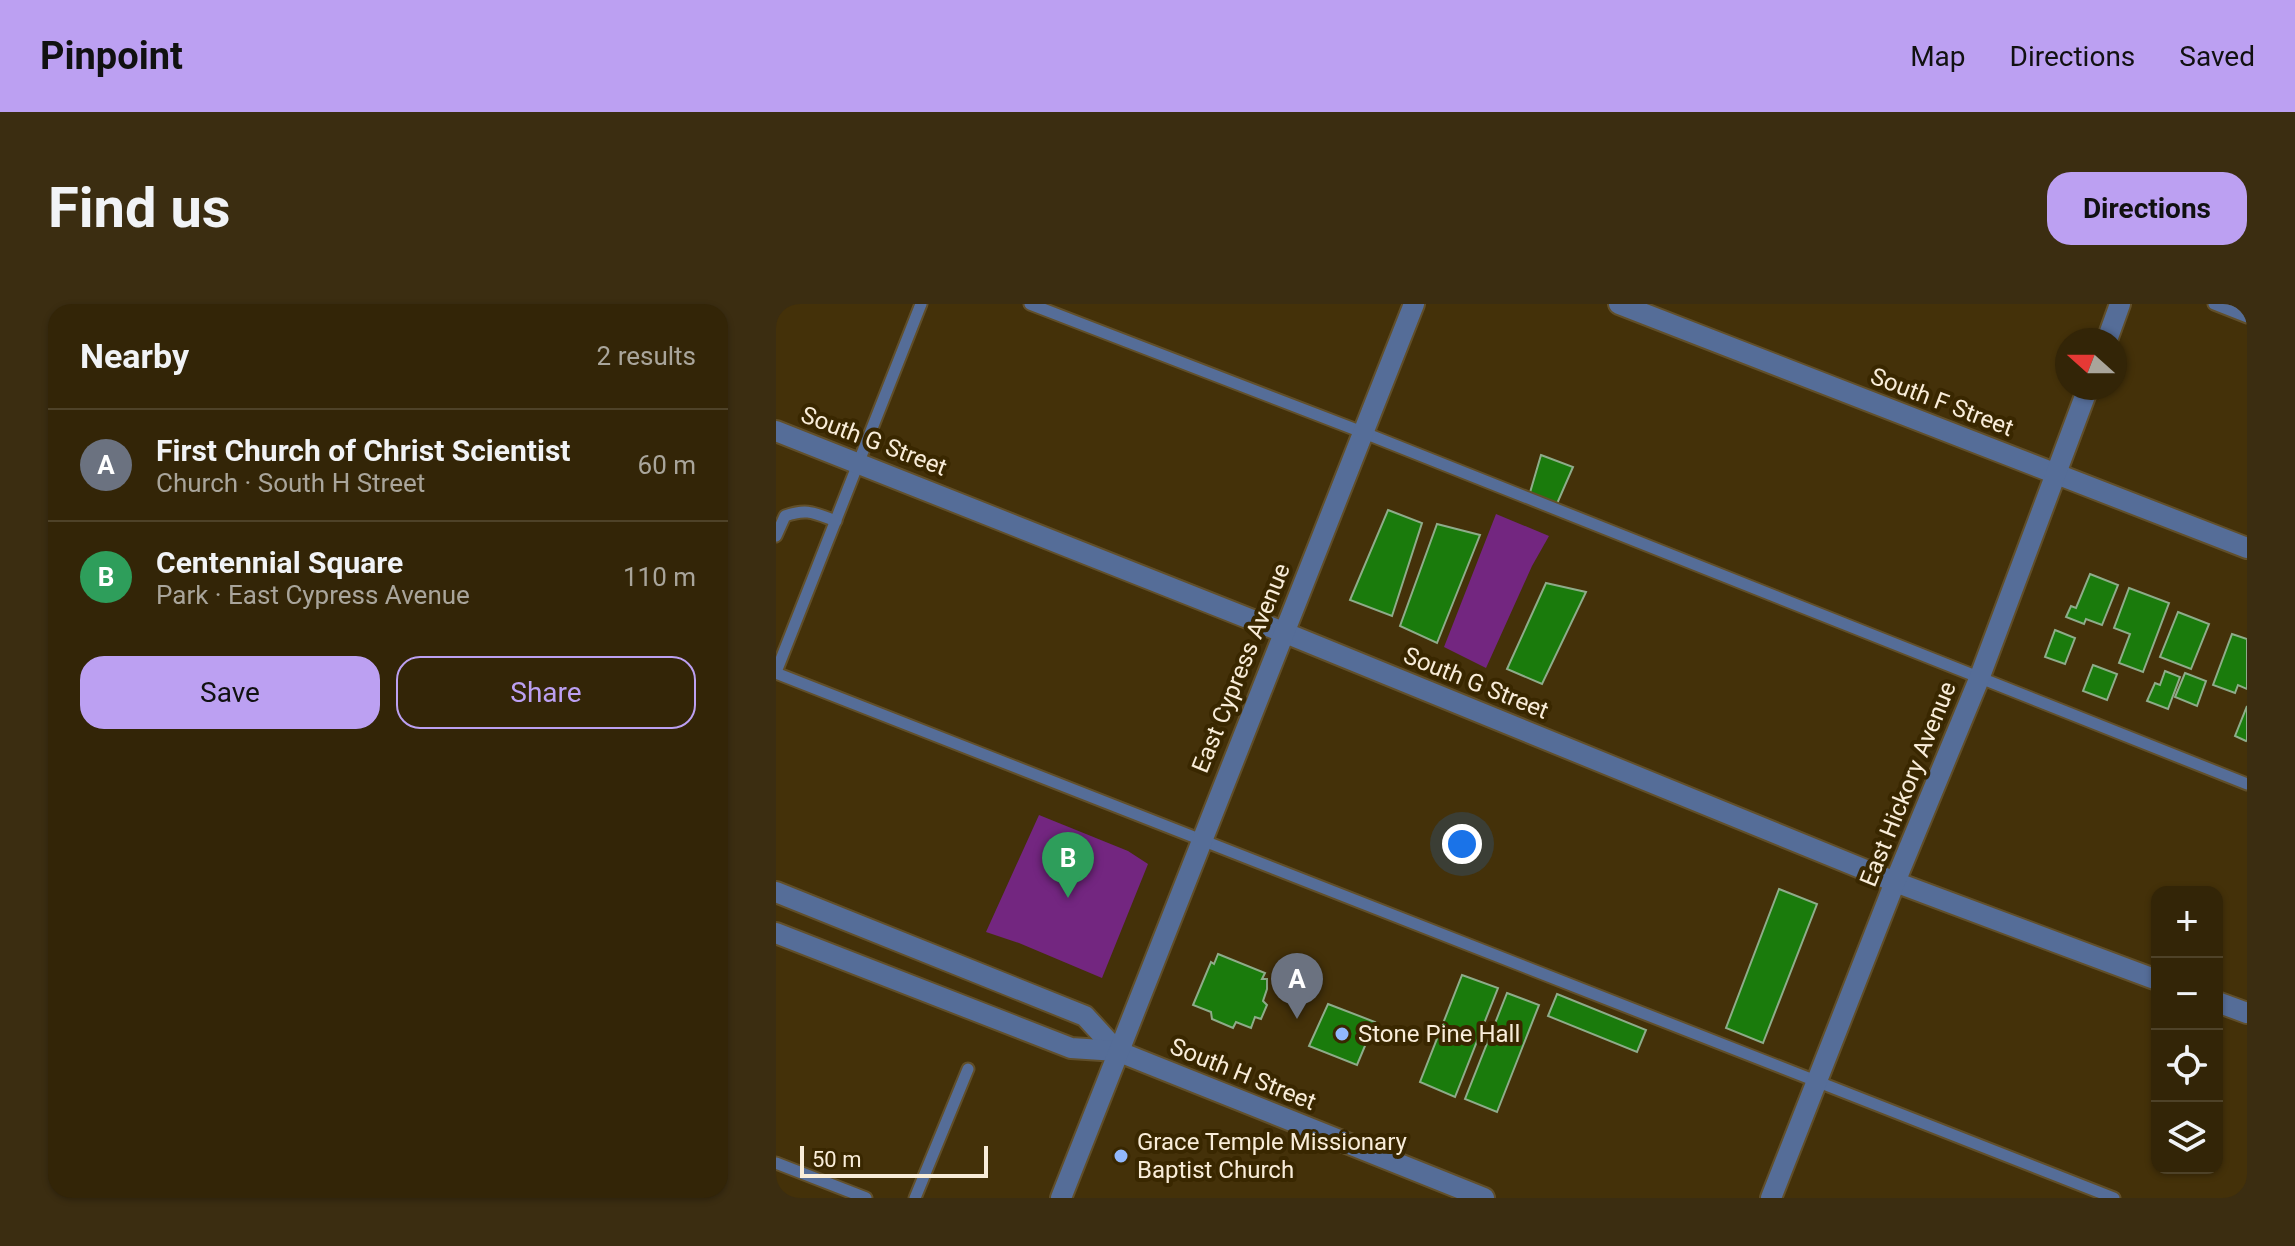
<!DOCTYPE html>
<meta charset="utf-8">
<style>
:root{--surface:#332507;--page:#3b2d11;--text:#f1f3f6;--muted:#a9a59b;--line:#4e4228;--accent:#bca0f2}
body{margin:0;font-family:Roboto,sans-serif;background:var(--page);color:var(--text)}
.controls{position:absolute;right:24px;bottom:24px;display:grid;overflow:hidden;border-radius:16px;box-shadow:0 2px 6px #0004}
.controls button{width:72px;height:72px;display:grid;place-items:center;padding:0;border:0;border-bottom:2px solid var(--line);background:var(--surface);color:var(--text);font:40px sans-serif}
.compass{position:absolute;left:1279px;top:24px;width:72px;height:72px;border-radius:50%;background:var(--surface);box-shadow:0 2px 6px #0004;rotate:291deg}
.scale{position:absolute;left:24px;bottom:20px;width:188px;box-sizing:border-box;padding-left:8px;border:4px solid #f9edd9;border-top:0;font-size:22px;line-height:28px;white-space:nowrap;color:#f9edd9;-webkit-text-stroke:6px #392700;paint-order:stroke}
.you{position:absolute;left:686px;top:540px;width:28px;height:28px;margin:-20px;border:6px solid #fff;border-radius:50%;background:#1a73e8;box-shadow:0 0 0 12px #1a73e833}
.badge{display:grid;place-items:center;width:52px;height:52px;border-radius:50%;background:var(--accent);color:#fff;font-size:26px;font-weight:700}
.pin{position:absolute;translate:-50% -66px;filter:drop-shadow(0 2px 4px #0008)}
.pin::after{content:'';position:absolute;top:42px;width:28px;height:24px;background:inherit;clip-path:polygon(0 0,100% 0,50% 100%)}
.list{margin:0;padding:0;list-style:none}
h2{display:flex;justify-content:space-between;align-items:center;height:104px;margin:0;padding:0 32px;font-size:34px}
h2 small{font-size:26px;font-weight:400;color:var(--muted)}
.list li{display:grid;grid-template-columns:52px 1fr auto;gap:24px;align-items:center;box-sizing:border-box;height:112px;padding:0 32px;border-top:2px solid var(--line)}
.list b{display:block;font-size:30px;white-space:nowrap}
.list p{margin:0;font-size:26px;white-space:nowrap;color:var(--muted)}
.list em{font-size:26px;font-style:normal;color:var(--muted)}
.actions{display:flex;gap:16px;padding:24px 32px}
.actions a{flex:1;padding:18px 0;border:2px solid var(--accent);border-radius:24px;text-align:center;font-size:28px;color:var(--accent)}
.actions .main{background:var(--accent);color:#111}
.icon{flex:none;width:44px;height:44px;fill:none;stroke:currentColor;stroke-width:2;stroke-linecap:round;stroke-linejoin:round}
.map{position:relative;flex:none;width:1471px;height:894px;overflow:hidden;border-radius:24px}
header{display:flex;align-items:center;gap:48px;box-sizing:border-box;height:112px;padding:0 40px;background:var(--accent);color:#111}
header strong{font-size:38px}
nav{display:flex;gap:44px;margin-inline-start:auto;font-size:28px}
.intro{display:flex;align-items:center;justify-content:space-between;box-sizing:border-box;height:192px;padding:0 48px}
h1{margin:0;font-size:56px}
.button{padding:20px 36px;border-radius:24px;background:var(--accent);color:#111;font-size:28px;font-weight:700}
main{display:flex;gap:48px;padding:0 48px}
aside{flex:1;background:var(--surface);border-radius:24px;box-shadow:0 2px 6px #0004}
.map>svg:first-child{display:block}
</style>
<header>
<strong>Pinpoint</strong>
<nav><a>Map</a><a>Directions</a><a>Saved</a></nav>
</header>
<div class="intro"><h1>Find us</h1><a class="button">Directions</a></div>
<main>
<aside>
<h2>Nearby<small>2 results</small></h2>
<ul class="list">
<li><span class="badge" style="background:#6b7280">A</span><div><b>First Church of Christ Scientist</b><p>Church · South H Street</p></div><em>60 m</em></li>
<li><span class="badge" style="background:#2e9e5b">B</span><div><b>Centennial Square</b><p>Park · East Cypress Avenue</p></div><em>110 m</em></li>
</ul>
<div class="actions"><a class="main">Save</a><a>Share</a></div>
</aside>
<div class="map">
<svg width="1471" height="894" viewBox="0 0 1471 894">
<rect width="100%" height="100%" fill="#443109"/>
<!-- green -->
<g fill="#732680">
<polygon points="720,210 773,232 756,262 710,364 668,343"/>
<polygon points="263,511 352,547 372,560 326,674 243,639 210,628"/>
</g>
<!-- building -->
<g fill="#1a7b0c" stroke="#8eac8a" stroke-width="2">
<polygon points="765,151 797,163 780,202 753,192"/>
<polygon points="612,206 646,219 616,312 574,296"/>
<polygon points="661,220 704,231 661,339 624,322"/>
<polygon points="1314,270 1342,281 1326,321 1310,315 1308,320 1290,313 1295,302 1300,304"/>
<polygon points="770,279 810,288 766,380 731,365"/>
<polygon points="1353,284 1393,299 1367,368 1343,359 1354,330 1338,324"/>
<polygon points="1402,308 1433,320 1415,365 1384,353"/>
<polygon points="1279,326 1299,334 1289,360 1269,353"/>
<polygon points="1456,330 1471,335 1471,385 1462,381 1459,389 1437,381"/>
<polygon points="1317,361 1341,370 1331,396 1307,387"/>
<polygon points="1389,367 1404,373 1392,405 1371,397 1379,379 1384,381"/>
<polygon points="1409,369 1430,377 1421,402 1399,393"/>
<polygon points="1471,402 1471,436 1470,437 1459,432"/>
<polygon points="1003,585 1041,600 987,739 950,724"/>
<polygon points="442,650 489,669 486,675 491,675 491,685 487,697 491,701 485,715 479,713 475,724 460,718 457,724 436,715 435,708 417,701 435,658 438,660"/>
<polygon points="686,671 722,684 679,793 644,778"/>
<polygon points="731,689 763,701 721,808 689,795"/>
<polygon points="781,690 870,726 861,748 772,712"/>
<polygon points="552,700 599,718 581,761 533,742"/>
</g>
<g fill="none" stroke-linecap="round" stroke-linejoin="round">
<!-- service casing -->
<g stroke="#614f2a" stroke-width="15">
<g id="service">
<polyline points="254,0 586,128 1471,480"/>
<polyline points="1438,0 1471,13"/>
<path d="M0 232 9 212C31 204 38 209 60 217"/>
<polyline points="0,368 145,0"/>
<path d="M0 369C447 541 891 721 1338 894"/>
<polyline points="0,859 90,894"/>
<polyline points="139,894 192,765"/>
</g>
</g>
<!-- minor casing -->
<g stroke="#614f2a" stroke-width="24">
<g id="minor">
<polyline points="843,0 1471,244"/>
<polyline points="1331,36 1344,0"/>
<polyline points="0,127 507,328 1119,578 1381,676"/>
<polyline points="0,588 309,712 341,747"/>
<polyline points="0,629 295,744 341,747 708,894"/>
<polyline points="1441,698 1471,709"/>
<polyline points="995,894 1119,578 1203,375 1312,84"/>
</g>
</g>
<!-- tertiary casing -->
<g stroke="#614f2a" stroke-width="24">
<polyline id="tertiary" points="285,894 638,0"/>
</g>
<!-- service -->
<use href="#service" stroke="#556d98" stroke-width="11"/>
<!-- minor -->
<use href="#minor" stroke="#556d98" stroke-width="20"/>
<!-- tertiary -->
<use href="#tertiary" stroke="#556d98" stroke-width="20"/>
</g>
<!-- markers -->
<g fill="#91b8fd" stroke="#392700" stroke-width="3">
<circle cx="566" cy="730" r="8"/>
<circle cx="345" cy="852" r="8"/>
</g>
<g text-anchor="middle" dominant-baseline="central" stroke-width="8" stroke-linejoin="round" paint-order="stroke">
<!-- street labels -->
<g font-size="24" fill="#f9edd9" stroke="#392700">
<text transform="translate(1166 98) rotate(21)">South F Street</text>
<text transform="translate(98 137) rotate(21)">South G Street</text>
<text transform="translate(465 364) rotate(-68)">East Cypress Avenue</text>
<text transform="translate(700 379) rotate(22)">South G Street</text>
<text transform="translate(1132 480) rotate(-68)">East Hickory Avenue</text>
<text transform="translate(467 770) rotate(22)">South H Street</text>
</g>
<!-- poi labels -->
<g font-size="24" fill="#f9edd9" stroke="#392700" text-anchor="start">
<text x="582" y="730">Stone Pine Hall</text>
<text x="361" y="838">Grace Temple Missionary<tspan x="361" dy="28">Baptist Church</tspan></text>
</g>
</g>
</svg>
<div class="controls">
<button>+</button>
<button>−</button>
<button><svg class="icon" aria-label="locate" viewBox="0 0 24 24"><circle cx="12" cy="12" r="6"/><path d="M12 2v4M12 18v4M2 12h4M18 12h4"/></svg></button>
<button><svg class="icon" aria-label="layers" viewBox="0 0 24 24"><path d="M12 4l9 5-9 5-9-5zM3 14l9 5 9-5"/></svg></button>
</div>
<svg class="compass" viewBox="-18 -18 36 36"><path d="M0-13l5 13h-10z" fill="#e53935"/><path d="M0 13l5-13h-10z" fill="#a9a59b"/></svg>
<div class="scale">50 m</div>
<div class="you"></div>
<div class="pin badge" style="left:521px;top:715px;background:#6b7280">A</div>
<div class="pin badge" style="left:292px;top:594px;background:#2e9e5b">B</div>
</div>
</main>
